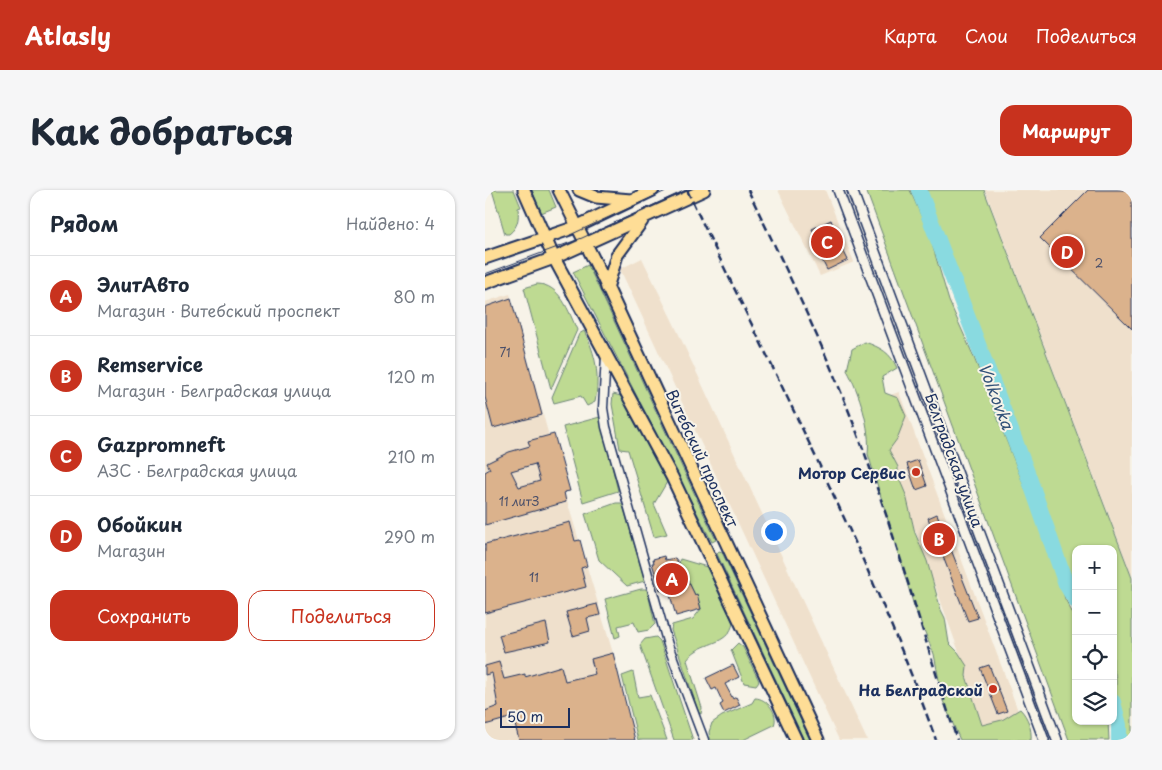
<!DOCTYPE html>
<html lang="ru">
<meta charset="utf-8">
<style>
:root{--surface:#fff;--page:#f6f6f7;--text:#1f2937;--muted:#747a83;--line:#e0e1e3;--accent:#c8321e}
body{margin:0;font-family:"Playpen Sans",sans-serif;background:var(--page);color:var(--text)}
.controls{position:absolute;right:15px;bottom:15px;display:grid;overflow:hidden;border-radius:10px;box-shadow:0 1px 4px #0004}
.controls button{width:45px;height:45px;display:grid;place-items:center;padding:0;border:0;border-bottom:1px solid var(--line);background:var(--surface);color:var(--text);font:25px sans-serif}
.scale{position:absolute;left:15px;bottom:12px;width:70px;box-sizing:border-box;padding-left:5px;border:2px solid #1b2f5e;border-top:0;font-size:14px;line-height:18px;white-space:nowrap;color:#1b2f5e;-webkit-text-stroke:4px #f7f3e8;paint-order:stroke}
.you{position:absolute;left:288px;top:341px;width:18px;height:18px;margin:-12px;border:4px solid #fff;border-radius:50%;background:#1a73e8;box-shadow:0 0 0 8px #1a73e833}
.badge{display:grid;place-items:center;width:32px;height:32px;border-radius:50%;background:var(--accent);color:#fff;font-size:16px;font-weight:700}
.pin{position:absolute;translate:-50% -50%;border:2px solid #fff;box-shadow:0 1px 5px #0006}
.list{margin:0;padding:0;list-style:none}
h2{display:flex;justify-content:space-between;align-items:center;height:65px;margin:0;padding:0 20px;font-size:21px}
h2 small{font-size:16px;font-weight:400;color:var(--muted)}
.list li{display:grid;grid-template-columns:32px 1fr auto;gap:15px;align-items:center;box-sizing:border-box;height:80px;padding:0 20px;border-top:1px solid var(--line)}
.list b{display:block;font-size:19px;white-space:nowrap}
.list p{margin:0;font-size:16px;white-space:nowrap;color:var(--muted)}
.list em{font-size:16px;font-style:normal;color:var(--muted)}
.actions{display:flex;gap:10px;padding:15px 20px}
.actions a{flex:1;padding:11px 0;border:1px solid var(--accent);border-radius:15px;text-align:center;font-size:18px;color:var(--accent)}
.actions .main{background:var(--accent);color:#fff}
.icon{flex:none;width:28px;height:28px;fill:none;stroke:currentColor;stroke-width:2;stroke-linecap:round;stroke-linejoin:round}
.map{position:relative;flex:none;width:647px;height:550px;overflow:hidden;border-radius:15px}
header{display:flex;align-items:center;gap:30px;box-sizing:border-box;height:70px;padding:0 25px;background:var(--accent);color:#fff}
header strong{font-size:24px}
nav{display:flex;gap:28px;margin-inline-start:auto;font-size:18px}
.intro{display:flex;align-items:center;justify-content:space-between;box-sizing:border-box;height:120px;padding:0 30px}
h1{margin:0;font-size:35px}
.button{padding:12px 22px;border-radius:15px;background:var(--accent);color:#fff;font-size:18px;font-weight:700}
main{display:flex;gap:30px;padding:0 30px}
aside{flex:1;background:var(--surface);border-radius:15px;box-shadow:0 1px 4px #0004}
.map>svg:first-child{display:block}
</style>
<header>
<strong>Atlasly</strong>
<nav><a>Карта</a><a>Слои</a><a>Поделиться</a></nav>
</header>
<div class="intro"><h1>Как добраться</h1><a class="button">Маршрут</a></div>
<main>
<aside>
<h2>Рядом<small>Найдено: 4</small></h2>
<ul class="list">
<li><span class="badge">A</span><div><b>ЭлитАвто</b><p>Магазин · Витебский проспект</p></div><em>80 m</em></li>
<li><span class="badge">B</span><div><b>Remservice</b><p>Магазин · Белградская улица</p></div><em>120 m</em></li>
<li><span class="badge">C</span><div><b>Gazpromneft</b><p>АЗС · Белградская улица</p></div><em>210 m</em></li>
<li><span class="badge">D</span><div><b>Обойкин</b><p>Магазин</p></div><em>290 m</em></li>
</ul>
<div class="actions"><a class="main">Сохранить</a><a>Поделиться</a></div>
</aside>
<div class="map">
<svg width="647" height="550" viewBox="0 0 647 550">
<rect width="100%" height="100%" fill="#f7f3e8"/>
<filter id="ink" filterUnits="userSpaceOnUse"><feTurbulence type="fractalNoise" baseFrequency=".02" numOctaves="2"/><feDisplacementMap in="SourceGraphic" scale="10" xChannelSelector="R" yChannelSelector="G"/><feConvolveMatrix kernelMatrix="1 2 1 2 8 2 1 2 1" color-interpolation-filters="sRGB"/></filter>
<g filter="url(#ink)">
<!-- built -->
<g fill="#efe0cc">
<polygon points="293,0 340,0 369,72 335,86"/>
<polygon points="500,0 647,0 647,387 623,323"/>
<polygon points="157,68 190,136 382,550 354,550 135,79"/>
<polygon points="25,104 79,301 128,463 150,550 0,550 0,112"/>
<polygon points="414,202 544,550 502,550 474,462 384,212"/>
</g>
<!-- green -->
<g fill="#beda92" stroke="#6c8478">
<path d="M7 0H29L36 17 33 18C34 29 33 37 24 44H20Z"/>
<polygon points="47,0 64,0 71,17 56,23"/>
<polygon points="381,0 425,0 444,44 464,111 488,165 572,380 580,409 591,429 591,531 623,531 624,550 584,550"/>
<path d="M440 0H499L647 388V550H640C640 534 634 521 631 506 630 497 633 487 628 479V359H591V399L586 393 574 354 511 182Z"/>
<polygon points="103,75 231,350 227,352 88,82"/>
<path d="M52 94C75 94 84 122 92 140L66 199 39 98Z"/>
<path d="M99 141C111 164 115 186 110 212L102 216 96 206 69 213 67 207 94 144Z"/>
<path d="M380 152C396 158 405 162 412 178L397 187 400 203 413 208 421 226 412 249 404 260 413 277V286L421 305 430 343 442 371 456 420 460 428 464 453 473 462 482 476 481 486 497 535 517 530 535 519C543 527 547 539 546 550H475L458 511 449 464 429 416 383 264C386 238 374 202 362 180L367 159Z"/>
<polygon points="128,204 136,206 182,292 169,314 182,344 169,347 143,260 135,259 127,214"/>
<polygon points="115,227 133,301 98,312 78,237"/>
<polygon points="131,313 136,313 138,316 160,391 142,396 114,370 100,324"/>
<polygon points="234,361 237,362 325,550 319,550 232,364"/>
<path d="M195 369 222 377 248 433C244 453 224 452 211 461 207 463 205 467 202 470L217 518 216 524 214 523 186 440 187 435 208 429 216 419 212 405H210L194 373Z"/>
<polygon points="156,399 162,399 170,434 164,440 153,442 149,432 133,436 135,446 130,448 120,409"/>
<polygon points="171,447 175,451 208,550 189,550 155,455 160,449"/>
<polygon points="253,453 258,457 274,491 271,495 259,493 246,460"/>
<polygon points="148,482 153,507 165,505 182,550 153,550 137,486"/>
<path d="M270 508C282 508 294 524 289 535L258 550H225L224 542 227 533 237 526 267 513Z"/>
</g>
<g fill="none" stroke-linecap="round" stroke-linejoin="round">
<!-- river -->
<g stroke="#89dae0" stroke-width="16">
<polyline points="434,0 543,285 581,394 591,411"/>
<polyline points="628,512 634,535 634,550"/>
</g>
</g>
<!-- building -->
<g fill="#dbb28c" stroke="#1b2f5e" fill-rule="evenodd">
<polygon points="603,0 647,0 647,139 555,48"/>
<polygon points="346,30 350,41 344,44 351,59 356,56 363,70 342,80 335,66 340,63 327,39"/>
<polygon points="26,108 57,225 8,238 0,207 0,117"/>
<path d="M69 244 85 301 79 302 81 312 0 335V282L5 279 2 273 24 262 45 256 43 251ZM50 274 55 291 34 297 26 281Z"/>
<polygon points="433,270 442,296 431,300 422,274"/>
<polygon points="452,324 493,428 483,431 443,328"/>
<polygon points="85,332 90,351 95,350 102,376 96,378 101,397 0,423 0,354"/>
<polygon points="179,366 180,370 190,368 196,376 210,405 212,404 216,419 191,426 183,398 175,400 167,373 169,373 168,369"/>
<polygon points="112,414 115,425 102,428 105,441 88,446 81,422"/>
<polygon points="61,433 65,452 19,462 14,445"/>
<polygon points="128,463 150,550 34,550 28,527 0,535 0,521 13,516 7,483 0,485 0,476 14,472 19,489 40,484 40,487 76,476 80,491 110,484 106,469"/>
<polygon points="248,475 254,487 240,494 248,509 251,507 255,515 239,523 235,515 238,513 231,498 227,500 221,488"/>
<polygon points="504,475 522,521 513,524 495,478"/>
</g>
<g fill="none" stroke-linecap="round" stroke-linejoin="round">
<!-- minor casing -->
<g stroke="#1b2f5e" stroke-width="11">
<polyline id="minor" points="121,166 118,218 121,237 183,455 219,550"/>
</g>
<!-- tertiary casing -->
<g stroke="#1b2f5e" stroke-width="12">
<g id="tertiary">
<polyline points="353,0 559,550"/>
<polyline points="367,0 572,550"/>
</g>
</g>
<!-- primary casing -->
<g stroke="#1b2f5e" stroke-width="15">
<g id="primary">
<polyline points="39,0 69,68 187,287 311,550"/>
<polyline points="74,0 117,86 333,550"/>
<polyline points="94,0 111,7 146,10"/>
<polyline points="0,68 91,37 168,0"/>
<polyline points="0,93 69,68 219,0"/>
<polyline points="122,98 132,65 157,31"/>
</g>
</g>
<!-- minor -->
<use href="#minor" stroke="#f7f3e8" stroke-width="8"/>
<!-- tertiary -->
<use href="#tertiary" stroke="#f7f3e8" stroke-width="9"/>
<!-- primary -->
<use href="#primary" stroke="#fedd96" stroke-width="11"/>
<!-- tram -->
<g stroke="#1b2f5e" stroke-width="1">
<polyline points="85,45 183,0"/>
<polyline points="0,84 97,48 201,0"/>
</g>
<!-- rail -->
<g stroke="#1b2f5e" stroke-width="2.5" stroke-dasharray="8 4" stroke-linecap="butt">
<path d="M202 0C288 182 383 361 451 550"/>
<path d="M263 0C299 75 336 150 366 227 407 332 437 442 472 550"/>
</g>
</g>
</g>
<!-- markers -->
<g fill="#c8321e" stroke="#f7f3e8" stroke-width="2">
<circle cx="431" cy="282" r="5"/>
<circle cx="508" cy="499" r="5"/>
</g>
<g text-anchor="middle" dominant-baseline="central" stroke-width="4" stroke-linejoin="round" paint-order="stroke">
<!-- number labels -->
<g font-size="12" fill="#4b506a">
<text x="614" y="73">2</text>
<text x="20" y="162">71</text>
<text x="34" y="311">11 литЗ</text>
<text x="49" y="387">11</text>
</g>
<!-- street labels -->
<g font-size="15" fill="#1b2f5e" stroke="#f7f3e8">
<text transform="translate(218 268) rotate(65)">Витебский проспект</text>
<text transform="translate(470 270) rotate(70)">Белградская улица</text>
</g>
<!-- poi labels -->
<g font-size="15" font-weight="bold" fill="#1b2f5e" stroke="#f7f3e8" text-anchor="end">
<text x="421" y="282">Мотор Сервис</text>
<text x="498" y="499">На Белградской</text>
</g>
<!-- water labels -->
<g font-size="16" font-style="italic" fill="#315178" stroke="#f7f3e8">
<text transform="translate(512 206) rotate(69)">Volkovka</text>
</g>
</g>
</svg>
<div class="controls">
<button>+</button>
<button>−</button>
<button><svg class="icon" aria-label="locate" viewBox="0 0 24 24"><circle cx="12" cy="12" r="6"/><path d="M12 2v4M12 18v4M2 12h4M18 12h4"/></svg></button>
<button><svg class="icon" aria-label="layers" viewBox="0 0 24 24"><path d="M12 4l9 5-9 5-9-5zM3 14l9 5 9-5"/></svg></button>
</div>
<div class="scale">50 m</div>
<div class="you"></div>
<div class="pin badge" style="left:187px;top:389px">A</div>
<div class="pin badge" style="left:454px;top:349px">B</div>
<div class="pin badge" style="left:342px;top:52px">C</div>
<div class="pin badge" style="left:582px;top:62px">D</div>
</div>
</main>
